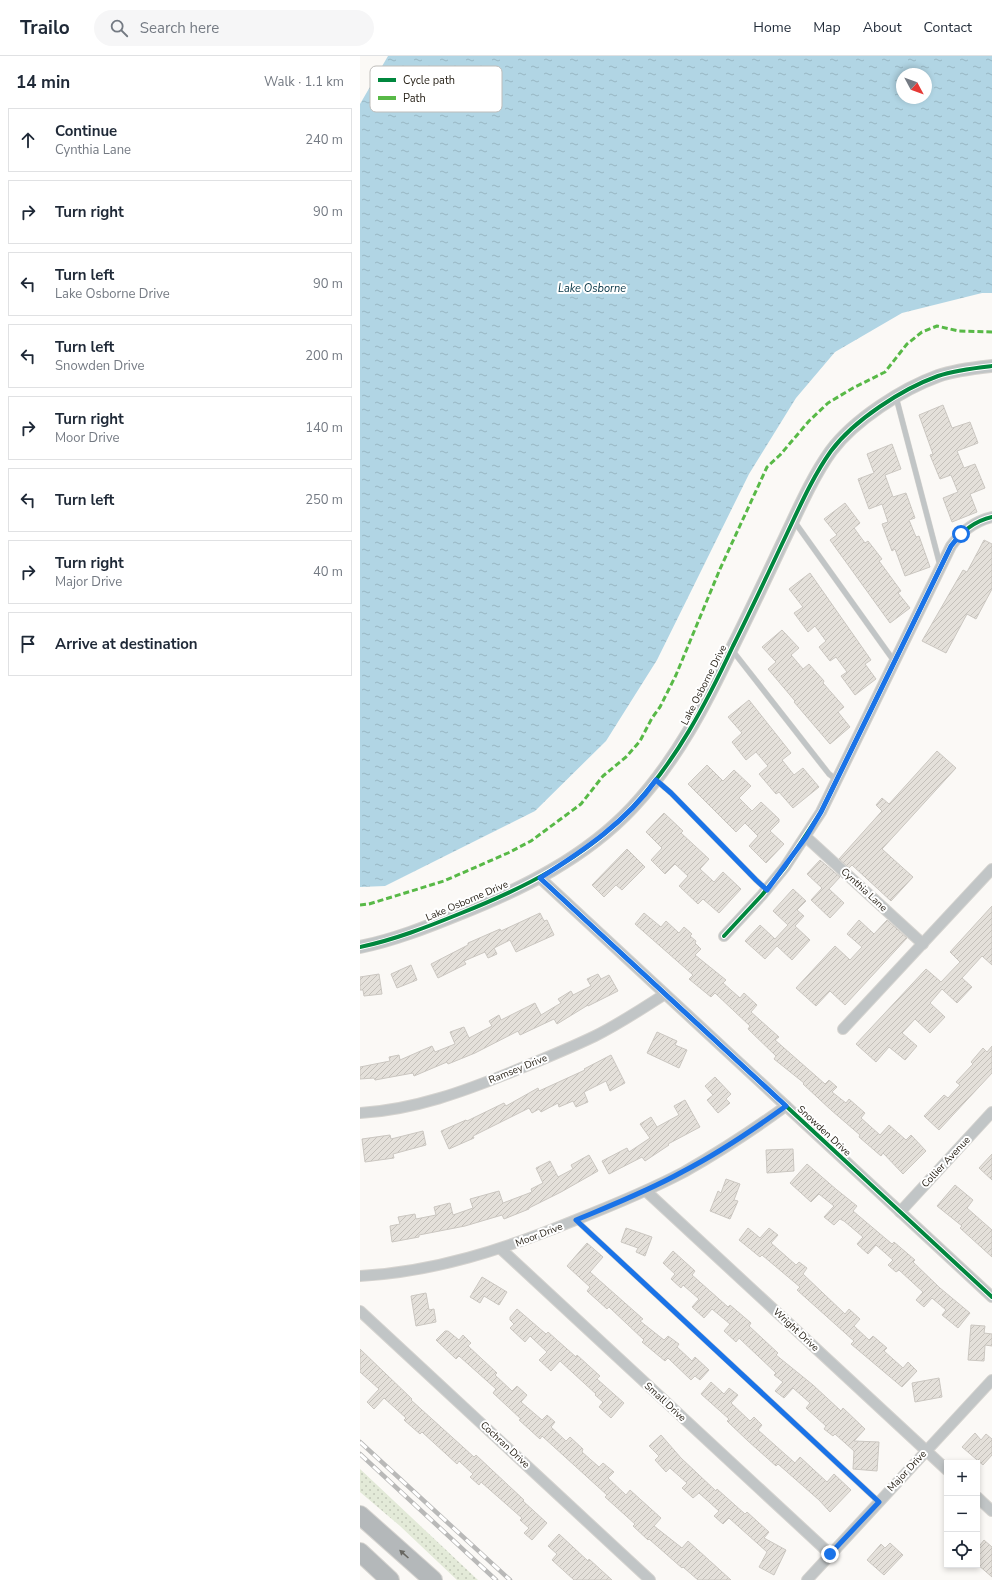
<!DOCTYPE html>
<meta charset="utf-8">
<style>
:root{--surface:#fff;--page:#f6f6f7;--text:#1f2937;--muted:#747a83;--line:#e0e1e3}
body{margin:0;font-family:"Nunito Sans",sans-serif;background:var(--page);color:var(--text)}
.controls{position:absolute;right:12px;bottom:12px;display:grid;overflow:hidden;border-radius:0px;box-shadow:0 2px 6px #0003}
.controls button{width:36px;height:36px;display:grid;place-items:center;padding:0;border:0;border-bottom:1px solid var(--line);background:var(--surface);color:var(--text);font:20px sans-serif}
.compass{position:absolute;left:536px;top:12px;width:36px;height:36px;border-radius:50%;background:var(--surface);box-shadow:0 2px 6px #0003;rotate:131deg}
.stop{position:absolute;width:12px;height:12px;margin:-9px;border:3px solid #1a73e8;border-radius:50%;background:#fff}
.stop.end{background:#1a73e8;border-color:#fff;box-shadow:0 1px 4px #0008}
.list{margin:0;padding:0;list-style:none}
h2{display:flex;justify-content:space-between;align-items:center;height:52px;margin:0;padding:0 16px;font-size:17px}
h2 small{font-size:13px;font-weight:400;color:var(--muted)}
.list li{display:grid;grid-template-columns:26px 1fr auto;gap:12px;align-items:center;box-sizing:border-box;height:64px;margin:0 8px 8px;padding:0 8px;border:1px solid var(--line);border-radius:0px}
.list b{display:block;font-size:15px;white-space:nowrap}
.list p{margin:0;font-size:13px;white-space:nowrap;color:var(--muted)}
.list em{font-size:13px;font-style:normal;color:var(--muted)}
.icon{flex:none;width:22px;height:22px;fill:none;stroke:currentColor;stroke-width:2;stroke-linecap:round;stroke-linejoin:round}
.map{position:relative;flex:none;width:632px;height:1524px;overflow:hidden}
header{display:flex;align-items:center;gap:24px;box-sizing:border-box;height:56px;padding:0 20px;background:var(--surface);border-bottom:1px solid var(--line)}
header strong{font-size:19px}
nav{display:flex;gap:22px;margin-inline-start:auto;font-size:14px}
.search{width:280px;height:36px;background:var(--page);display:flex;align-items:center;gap:10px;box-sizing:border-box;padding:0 14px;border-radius:22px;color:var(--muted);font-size:15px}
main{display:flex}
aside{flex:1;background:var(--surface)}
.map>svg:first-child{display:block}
</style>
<header>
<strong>Trailo</strong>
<div class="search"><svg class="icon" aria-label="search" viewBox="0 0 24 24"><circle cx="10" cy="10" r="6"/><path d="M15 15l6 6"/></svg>Search here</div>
<nav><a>Home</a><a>Map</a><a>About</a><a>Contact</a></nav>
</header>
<main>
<aside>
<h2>14 min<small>Walk · 1.1 km</small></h2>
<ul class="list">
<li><svg class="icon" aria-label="ahead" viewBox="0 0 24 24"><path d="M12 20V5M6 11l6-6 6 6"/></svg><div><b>Continue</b><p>Cynthia Lane</p></div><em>240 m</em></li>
<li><svg class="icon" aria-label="right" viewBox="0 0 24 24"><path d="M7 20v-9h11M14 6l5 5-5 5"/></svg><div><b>Turn right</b></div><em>90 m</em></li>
<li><svg class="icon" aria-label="left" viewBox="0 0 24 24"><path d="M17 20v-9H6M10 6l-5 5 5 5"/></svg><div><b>Turn left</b><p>Lake Osborne Drive</p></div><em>90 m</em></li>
<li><svg class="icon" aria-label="left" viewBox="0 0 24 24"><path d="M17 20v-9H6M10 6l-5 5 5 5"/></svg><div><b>Turn left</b><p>Snowden Drive</p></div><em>200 m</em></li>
<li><svg class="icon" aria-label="right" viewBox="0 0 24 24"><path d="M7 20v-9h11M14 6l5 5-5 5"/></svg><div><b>Turn right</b><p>Moor Drive</p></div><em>140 m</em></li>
<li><svg class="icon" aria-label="left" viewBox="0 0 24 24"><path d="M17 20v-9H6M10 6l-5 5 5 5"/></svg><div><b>Turn left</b></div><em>250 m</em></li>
<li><svg class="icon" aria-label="right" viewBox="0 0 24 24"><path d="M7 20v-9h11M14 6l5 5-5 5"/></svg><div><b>Turn right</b><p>Major Drive</p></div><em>40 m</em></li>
<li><svg class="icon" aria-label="arrive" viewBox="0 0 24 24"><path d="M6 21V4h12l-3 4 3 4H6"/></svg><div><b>Arrive at destination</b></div></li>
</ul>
</aside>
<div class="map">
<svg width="632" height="1524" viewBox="0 0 632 1524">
<defs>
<pattern id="grass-dots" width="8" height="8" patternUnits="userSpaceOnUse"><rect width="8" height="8" fill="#e3ead8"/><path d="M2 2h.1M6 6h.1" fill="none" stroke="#c3c9b9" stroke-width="1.8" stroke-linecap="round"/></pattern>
<pattern id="water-ripples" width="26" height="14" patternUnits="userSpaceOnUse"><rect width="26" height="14" fill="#b1d5e4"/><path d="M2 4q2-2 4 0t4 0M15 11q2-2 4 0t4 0" fill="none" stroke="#98b7c3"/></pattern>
<pattern id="building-hatch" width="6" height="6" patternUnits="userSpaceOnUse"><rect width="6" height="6" fill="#e4e0da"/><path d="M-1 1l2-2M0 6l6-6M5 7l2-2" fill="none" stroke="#c4c0ba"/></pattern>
</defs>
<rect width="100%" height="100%" fill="#fbf9f6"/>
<!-- grass -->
<polygon fill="url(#grass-dots)" points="0,1413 118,1524 97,1524 40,1470 0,1436"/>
<!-- water -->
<path fill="url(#water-ripples)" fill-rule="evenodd" d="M28 0H632V237H622L542 257 475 296 436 342 389 418 297 604 246 685 175 755 25 830 0 831V48ZM542 18H566V42H542Z"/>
<!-- building -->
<g fill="url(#building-hatch)" stroke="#cbc7c1">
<polygon points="583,349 592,372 610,366 618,387 597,395 604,412 615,408 625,432 610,438 617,456 592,466 583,442 598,436 591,419 580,423 570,399 573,398 559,359"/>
<polygon points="532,388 541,413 525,419 533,441 546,437 555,462 549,464 556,481 559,480 570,511 545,520 535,493 532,495 522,468 528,466 522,448 509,453 498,423 514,417 507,398"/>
<polygon points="485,447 500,467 494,472 505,487 508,485 522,503 519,505 541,535 538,537 550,552 530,567 470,484 477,479 464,463"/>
<polygon points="624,484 632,488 632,533 616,563 607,558 586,597 562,585 603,514 607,516"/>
<polygon points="450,517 511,604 505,608 516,623 495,639 481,620 487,616 476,601 470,605 459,591 466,585 455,570 448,576 434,557 443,551 429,533"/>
<polygon points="422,574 439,592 431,599 443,613 449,608 464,625 463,627 484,651 478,656 490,671 470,688 434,646 435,645 408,613 416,606 402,591"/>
<polygon points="389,644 431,697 422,704 434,719 443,712 459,731 433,752 419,736 416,738 399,718 408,710 396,696 386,704 372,686 382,677 368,661"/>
<polygon points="577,695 596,712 522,793 553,821 531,845 492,809 489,812 479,803 522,755 516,749 522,742 529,748"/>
<polygon points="347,709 363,725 374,714 391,730 379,742 392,755 401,746 419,763 419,766 410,775 424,788 406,807 389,790 398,780 385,767 376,776 328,728"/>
<polygon points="304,757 323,775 321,777 349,803 340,813 354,826 363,816 381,833 359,857 343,843 338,848 319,830 328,820 315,808 305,818 291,804 302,792 286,776"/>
<polygon points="267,793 285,811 262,834 256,829 244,841 232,829"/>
<polygon points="460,804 480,821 469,833 484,847 470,862 451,844 462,832 447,818"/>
<polygon points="433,833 446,845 437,854 444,860 435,870 450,884 432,904 417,890 405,903 385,885 400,869 415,883 428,869 413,855"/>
<polygon points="632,850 632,909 622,900 602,922 612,931 597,947 582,933 570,947 585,961 570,977 555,963 542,977 557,990 545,1004 529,991 516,1006 496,988 566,913 581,926 600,906 590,896"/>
<polygon points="180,857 184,865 187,864 194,879 156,896 150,884 134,892 137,898 128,902 125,896 104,905 106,908 78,922 71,908 108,889 108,887 140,873 141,875"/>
<polygon points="284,857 301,871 306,865 319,877 324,871 332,878 330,880 336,885 335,887 341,893 335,899 366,924 363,927 380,942 384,937 397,949 391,956 419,981 415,984 465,1028 469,1024 477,1031 472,1036 486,1047 489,1043 505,1057 501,1062 520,1079 529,1069 546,1084 551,1079 566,1095 543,1118 523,1097 521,1100 499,1081 500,1079 471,1054 443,1028 444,1027 414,1003 416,1000 388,973 390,970 355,937 351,941 329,923 333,919 275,868"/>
<polygon points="499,864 514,878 527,864 547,882 485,949 470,935 456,950 436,932 475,890 490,904 502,891 487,878"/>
<polygon points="51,909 57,924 37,932 31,918"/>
<polygon points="19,918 22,938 4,940 3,934 0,934 0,921"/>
<polygon points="238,918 241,923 249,919 258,935 228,950 228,949 197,968 194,963 160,979 158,975 115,997 88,1008 87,1006 54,1020 53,1017 15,1024 14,1022 0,1023 0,1011 30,1005 29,1001 39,999 40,1004 72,990 75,996 95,988 90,976 104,971 109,982 132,970 129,965 139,959 141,964 175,947 181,959 201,947 198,943 211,935 213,939 231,930 227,923"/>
<polygon points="297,976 317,985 315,989 327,994 319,1012 287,997"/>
<polygon points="632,990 632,1017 579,1074 564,1060 584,1039 588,1042 600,1029 596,1026 613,1008 611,1006 623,992 627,996"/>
<polygon points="251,999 265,1027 250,1035 246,1025 224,1036 228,1046 216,1051 213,1045 199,1051 198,1047 181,1056 179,1053 172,1057 169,1052 113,1080 114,1082 89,1093 81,1075 106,1064 107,1065 144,1047 146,1050 178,1032 179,1035 225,1014 224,1013"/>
<polygon points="355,1021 371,1038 366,1043 370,1047 358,1057 347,1044 353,1039 345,1030"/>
<polygon points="325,1044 340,1071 308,1088 309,1089 285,1105 282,1101 249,1118 242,1105 267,1092 269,1096 290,1082 280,1068 291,1061 297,1071 319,1059 314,1050"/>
<polygon points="63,1075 66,1089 33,1098 34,1102 5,1106 2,1083 30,1079 31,1083"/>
<polygon points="433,1093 434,1115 407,1117 406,1094"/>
<polygon points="632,1098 632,1124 619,1112"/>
<polygon points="229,1099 238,1115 201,1136 169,1152 169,1153 144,1163 142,1159 105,1170 59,1179 59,1181 32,1186 30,1170 40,1168 38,1161 55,1158 56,1163 76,1159 74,1151 90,1147 93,1159 113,1152 110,1143 139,1135 143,1147 172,1136 171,1133 183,1127 176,1112 190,1105 198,1121 213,1113 211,1109"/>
<polygon points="447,1108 477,1134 497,1150 493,1155 532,1188 534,1186 555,1204 553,1206 580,1232 610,1257 598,1272 582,1259 586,1254 572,1242 564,1251 556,1244 563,1236 539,1214 536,1216 528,1209 533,1204 516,1189 508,1198 497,1188 503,1181 484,1165 480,1163 474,1169 464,1161 474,1150 459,1138 451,1146 430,1127"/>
<polygon points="366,1123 380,1128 374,1144 378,1145 370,1163 350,1155 358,1135 361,1137"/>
<polygon points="595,1129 613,1144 607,1152 632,1174 632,1201 600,1172 602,1170 577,1150"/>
<polygon points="266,1172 292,1181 285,1200 276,1196 278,1192 261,1186"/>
<polygon points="388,1172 400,1182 409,1172 418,1179 411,1187 436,1209 439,1206 447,1212 443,1218 485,1258 489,1253 500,1263 494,1270 509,1284 513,1280 527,1292 524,1295 543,1312 548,1306 557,1315 542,1331 491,1288 494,1285 437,1234 440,1231 402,1199 400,1201 379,1184"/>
<polygon points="227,1187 243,1201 230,1216 283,1263 280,1265 304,1284 308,1280 319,1288 317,1291 332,1305 335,1301 349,1314 340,1324 335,1320 331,1324 308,1302 305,1305 282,1286 284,1284 249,1251 247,1253 227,1235 230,1231 207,1210"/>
<polygon points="313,1195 335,1215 332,1219 368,1251 370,1249 391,1267 389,1270 418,1297 416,1299 453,1329 481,1355 483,1352 505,1373 494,1385 519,1386 517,1415 493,1413 494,1395 475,1378 473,1380 464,1373 466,1370 446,1352 450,1347 433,1332 424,1342 415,1335 423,1326 414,1319 416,1317 379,1282 376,1286 364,1275 370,1268 352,1253 344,1262 332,1251 339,1243 323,1229 321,1232 311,1223 315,1218 303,1207"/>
<polygon points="122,1221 147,1236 139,1249 124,1240 120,1247 110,1241"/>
<polygon points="66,1237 69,1254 74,1253 76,1266 56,1270 51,1240"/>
<polygon points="157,1253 186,1278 188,1276 216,1301 217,1299 240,1320 237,1323 264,1347 251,1362 239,1351 243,1346 235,1339 236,1338 200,1305 191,1315 179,1304 187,1296 170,1280 165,1286 150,1272 154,1268 150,1264 150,1261"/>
<polygon points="611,1269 625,1270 624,1277 632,1278 632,1290 625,1289 624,1305 608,1304"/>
<polygon points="85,1275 88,1275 99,1284 103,1279 111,1287 108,1290 137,1317 135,1319 152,1335 157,1330 167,1339 161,1346 182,1364 187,1359 195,1366 191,1371 206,1385 210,1381 223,1393 222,1396 239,1411 243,1407 254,1416 248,1422 266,1439 270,1434 301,1462 294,1470 322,1492 328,1485 371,1524 338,1524 323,1511 322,1512 289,1483 288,1484 273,1470 275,1468 245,1441 247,1439 182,1380 180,1383 159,1364 161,1363 133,1337 136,1333 99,1300 96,1303 76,1284"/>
<polygon points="0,1293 52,1343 51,1344 114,1401 116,1399 164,1444 163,1445 187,1467 172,1484 164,1477 169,1472 160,1464 162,1462 121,1426 119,1429 110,1421 113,1418 99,1405 97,1408 62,1376 60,1378 44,1364 46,1362 24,1342 14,1353 7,1346 19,1333 0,1316"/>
<polygon points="579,1322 582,1341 555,1346 552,1327"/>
<polygon points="351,1326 364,1338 369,1332 378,1339 371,1347 390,1365 394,1361 402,1369 398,1374 435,1407 440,1401 467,1426 474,1418 491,1434 470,1456 459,1444 418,1408 416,1410 388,1385 367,1365 369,1363 341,1338"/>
<polygon points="615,1377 621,1384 626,1378 632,1383 632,1399 623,1409 602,1391"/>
<polygon points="301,1379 321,1402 356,1435 357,1433 385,1458 387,1456 409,1476 404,1482 426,1494 414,1519 399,1511 407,1496 369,1462 363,1468 354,1460 359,1455 339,1437 333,1442 322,1432 327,1427 310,1412 306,1416 295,1404 299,1400 289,1390"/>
<polygon points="199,1478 228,1505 229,1503 252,1524 214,1524 192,1504 197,1498 188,1490"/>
<polygon points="624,1484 632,1491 632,1521 617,1508 617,1493"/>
<polygon points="530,1487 543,1499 524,1519 507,1504 521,1488 525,1492"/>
</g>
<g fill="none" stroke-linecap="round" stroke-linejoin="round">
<!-- service casing -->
<g stroke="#d5d3cf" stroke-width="6">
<g id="service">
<polyline points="536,341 580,509"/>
<polyline points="434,465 534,605"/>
<polyline points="372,594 469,718 477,724"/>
<polyline points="296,724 311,737 396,824 407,834"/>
<polyline points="216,1164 519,1446"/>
</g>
</g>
<!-- minor casing -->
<g stroke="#d5d3cf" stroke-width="12">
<g id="minor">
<polyline points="446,781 563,888"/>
<polyline points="180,822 632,1241"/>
<path d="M364 880 402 839 425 811 461 756 591 490C601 476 615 465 632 461"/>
<polyline points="483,973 632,813"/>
<path d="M0 1057C54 1054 105 1035 154 1015 181 1004 208 993 235 980 259 968 282 953 305 938"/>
<polyline points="286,1135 587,1414"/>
<polyline points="540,1156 632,1056"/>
<polyline points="141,1193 470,1498"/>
<path d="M0 1220C74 1216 145 1193 213 1165 251 1150 288 1135 324 1116 359 1096 393 1074 426 1050"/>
<polyline points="0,1255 290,1524"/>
<polyline points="617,1441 632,1455"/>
<polyline points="447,1524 632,1324"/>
</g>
</g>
<!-- tertiary casing -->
<g stroke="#d5d3cf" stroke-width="14">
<path id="tertiary" d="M0 891C34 884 67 871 99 858 162 833 225 802 272 752 316 705 346 648 373 590 390 556 406 522 422 488 437 457 451 423 471 395 494 364 542 333 578 320 595 314 614 312 632 310"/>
</g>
<!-- motorway casing -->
<g stroke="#d5d3cf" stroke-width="20">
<g id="motorway">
<polyline points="0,1459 73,1524"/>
<polyline points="0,1496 30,1524"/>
</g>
</g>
<!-- service -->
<use href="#service" stroke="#c1c5c6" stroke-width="5"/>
<!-- minor -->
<use href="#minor" stroke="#c1c5c6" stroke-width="10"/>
<!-- tertiary -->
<use href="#tertiary" stroke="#c1c5c6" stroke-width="12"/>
<!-- motorway -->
<use href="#motorway" stroke="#b4b8ba" stroke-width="18"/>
<!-- rail casing -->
<g stroke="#b9b9b8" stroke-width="4.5">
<g id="rail">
<polyline points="0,1386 150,1524"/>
<polyline points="0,1398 136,1524"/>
</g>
</g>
<!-- rail -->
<use href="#rail" stroke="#fff" stroke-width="3" stroke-dasharray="9" stroke-linecap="butt"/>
<!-- quiet -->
<polyline stroke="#58b947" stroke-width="3" stroke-dasharray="6 3" stroke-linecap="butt" points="0,849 9,848 84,825 148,797 171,785 221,748 243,720 266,701 280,685 292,662 300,651 316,619 360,513 407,411 420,399 449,365 468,347 493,332 525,316 547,288 562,276 577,270 599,275 632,276"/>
<!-- cycleway casing -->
<g stroke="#fff" stroke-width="6">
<g id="cycleway">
<polyline points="180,822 632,1241"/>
<path d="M364 880 402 839 425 811 461 756 591 490C601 476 615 465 632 461"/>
<path d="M0 891C34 884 67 871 99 858 162 833 225 802 272 752 316 705 346 648 373 590 390 556 406 522 422 488 437 457 451 423 471 395 494 364 542 333 578 320 595 314 614 312 632 310"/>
</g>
</g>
<!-- cycleway -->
<use href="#cycleway" stroke="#00873e" stroke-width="4"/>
</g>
<!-- one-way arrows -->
<defs><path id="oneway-solid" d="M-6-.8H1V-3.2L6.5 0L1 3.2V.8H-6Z"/></defs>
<use fill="#686762" href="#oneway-solid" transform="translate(44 1498) rotate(-138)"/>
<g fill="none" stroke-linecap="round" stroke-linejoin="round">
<!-- route -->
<path stroke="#1a73e8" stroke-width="5" d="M470 1498 519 1446 216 1164C252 1149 288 1135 322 1116 359 1097 393 1074 426 1050L180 822C223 795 266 766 296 724L311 737 396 824 407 834 446 781 461 756 591 490 601 478"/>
</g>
<g text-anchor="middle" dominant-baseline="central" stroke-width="4" stroke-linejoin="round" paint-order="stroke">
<!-- street labels -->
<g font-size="10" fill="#2a241a" stroke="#fff">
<text transform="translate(344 629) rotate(-63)">Lake Osborne Drive</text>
<text transform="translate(504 834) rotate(43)">Cynthia Lane</text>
<text transform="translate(107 845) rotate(-23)">Lake Osborne Drive</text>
<text transform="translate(158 1013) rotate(-22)">Ramsey Drive</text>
<text transform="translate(464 1075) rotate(43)">Snowden Drive</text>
<text transform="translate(586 1106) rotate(-47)">Collier Avenue</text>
<text transform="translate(179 1179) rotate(-21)">Moor Drive</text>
<text transform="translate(436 1274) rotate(43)">Wright Drive</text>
<text transform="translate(305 1346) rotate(43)">Small Drive</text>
<text transform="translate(145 1389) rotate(43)">Cochran Drive</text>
<text transform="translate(547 1415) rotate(-47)">Major Drive</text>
</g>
<!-- water labels -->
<g font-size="11" font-style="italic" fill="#033344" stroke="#fff">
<text x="232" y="232">Lake Osborne</text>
</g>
</g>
<!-- legend -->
<rect x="10" y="10" width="132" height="46" rx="6" fill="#fff" stroke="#bfbdba" stroke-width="1"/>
<rect x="18" y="22" width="18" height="4" fill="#00873e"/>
<rect x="18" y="40" width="18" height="4" fill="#58b947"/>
<g font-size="11" fill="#2a241a">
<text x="43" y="28">Cycle path</text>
<text x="43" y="46">Path</text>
</g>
</svg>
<div class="controls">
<button>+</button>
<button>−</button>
<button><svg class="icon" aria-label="locate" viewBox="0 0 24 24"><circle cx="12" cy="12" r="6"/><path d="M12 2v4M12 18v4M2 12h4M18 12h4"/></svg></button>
</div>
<svg class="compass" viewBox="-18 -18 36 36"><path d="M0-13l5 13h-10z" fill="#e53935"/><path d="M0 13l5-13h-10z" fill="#747a83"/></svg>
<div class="stop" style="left:601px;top:478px"></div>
<div class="stop end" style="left:470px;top:1498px"></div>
</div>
</main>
